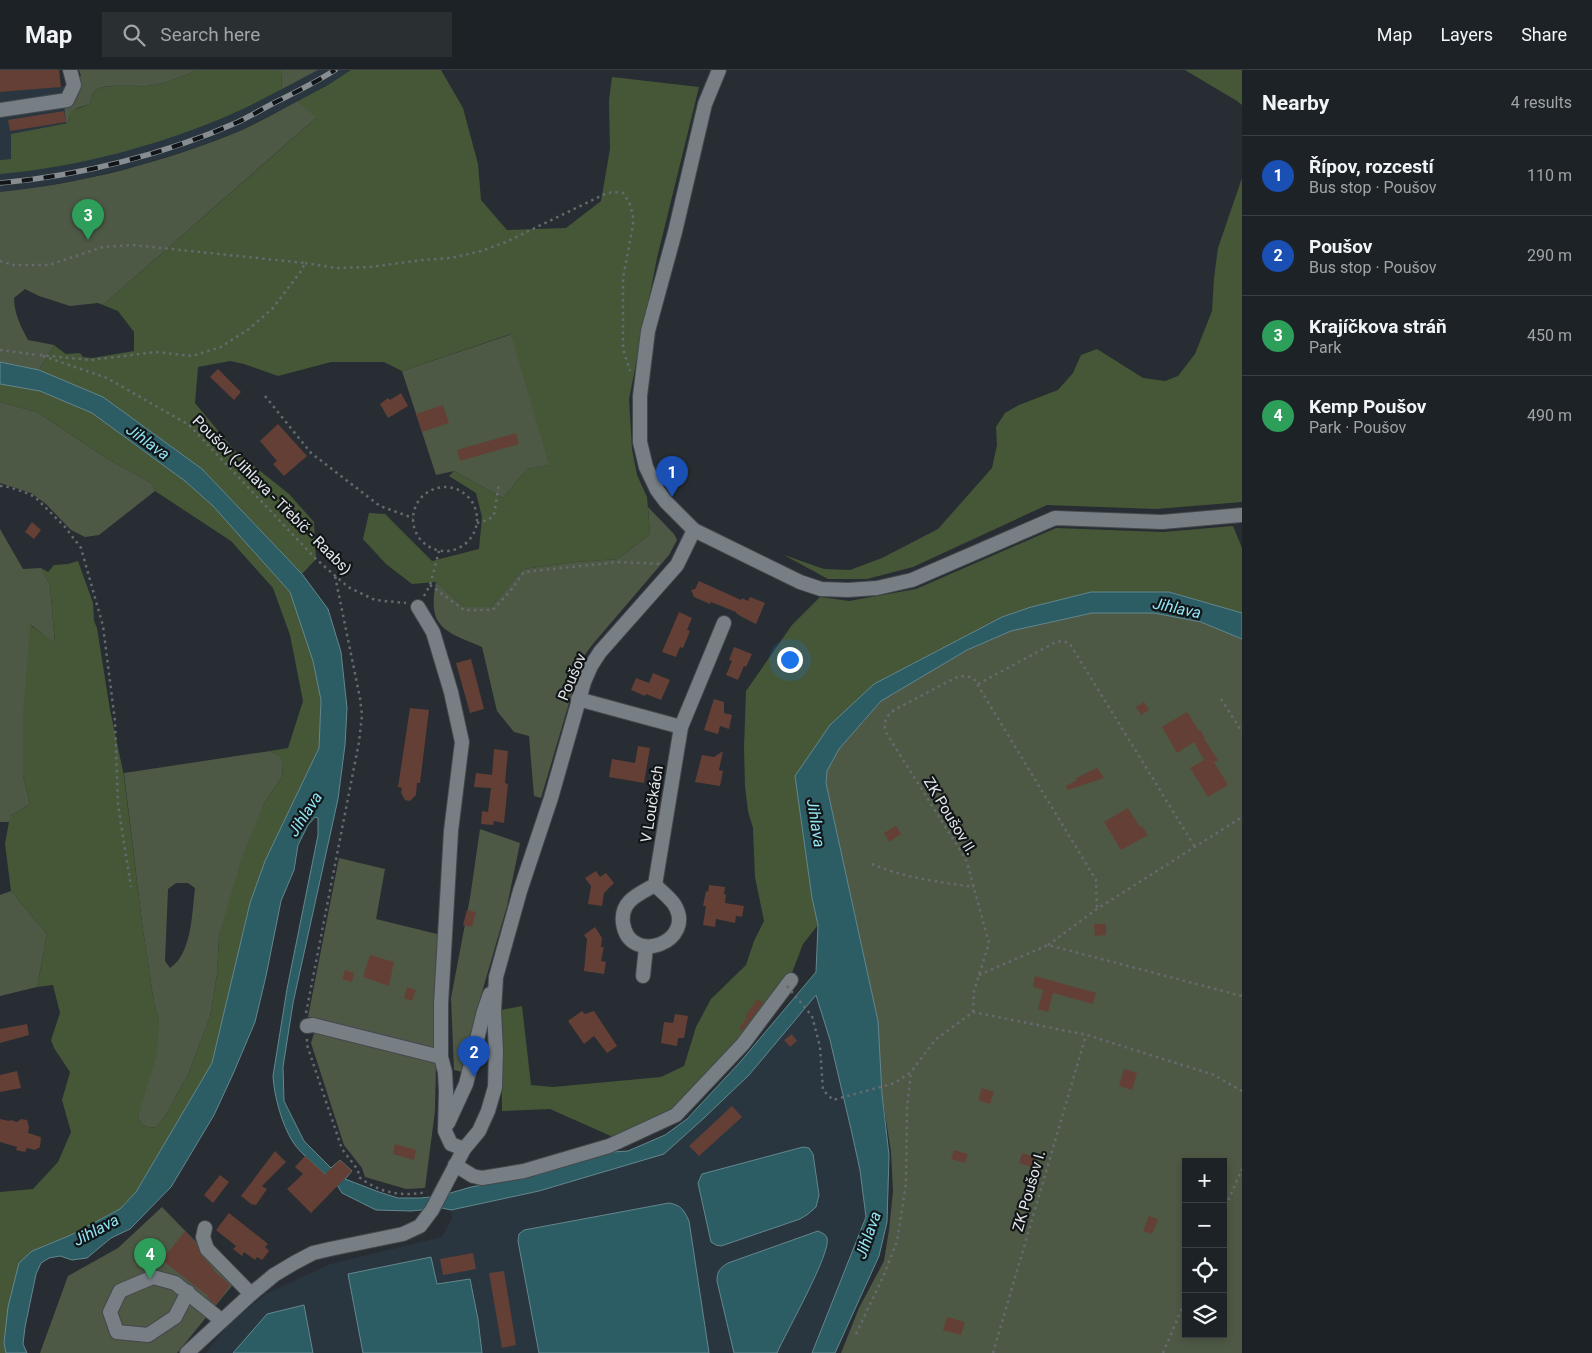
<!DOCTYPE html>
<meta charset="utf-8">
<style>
:root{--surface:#1d2226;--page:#2a2f32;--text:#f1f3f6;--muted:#a0a4a7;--line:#3b3f43;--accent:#aeaefa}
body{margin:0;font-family:Roboto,sans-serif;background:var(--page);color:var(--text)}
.controls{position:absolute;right:15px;bottom:15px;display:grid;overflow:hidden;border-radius:0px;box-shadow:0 2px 8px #0003}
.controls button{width:45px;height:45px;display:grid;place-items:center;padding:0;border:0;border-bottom:1px solid var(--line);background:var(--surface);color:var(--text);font:25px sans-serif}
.you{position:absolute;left:789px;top:589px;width:18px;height:18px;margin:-12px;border:4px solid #fff;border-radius:50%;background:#1a73e8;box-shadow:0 0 0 8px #1a73e833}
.badge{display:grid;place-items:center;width:32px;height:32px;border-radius:50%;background:var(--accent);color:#fff;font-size:16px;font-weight:700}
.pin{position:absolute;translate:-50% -41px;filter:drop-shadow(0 1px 2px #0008)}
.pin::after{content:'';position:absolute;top:26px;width:18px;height:15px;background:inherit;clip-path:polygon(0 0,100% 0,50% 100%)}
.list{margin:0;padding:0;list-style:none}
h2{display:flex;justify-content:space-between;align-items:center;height:65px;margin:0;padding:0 20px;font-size:21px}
h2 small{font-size:16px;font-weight:400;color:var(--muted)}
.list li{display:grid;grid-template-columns:32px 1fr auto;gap:15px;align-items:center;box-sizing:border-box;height:80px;padding:0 20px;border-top:1px solid var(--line)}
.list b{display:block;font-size:19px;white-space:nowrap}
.list p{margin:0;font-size:16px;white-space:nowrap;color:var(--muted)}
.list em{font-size:16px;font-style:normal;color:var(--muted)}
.icon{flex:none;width:28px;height:28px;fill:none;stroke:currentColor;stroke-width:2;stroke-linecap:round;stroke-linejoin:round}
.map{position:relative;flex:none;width:1242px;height:1283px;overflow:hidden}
header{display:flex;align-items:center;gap:30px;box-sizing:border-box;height:70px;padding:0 25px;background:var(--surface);border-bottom:1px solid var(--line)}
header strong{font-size:24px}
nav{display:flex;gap:28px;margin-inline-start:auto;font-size:18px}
.search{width:350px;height:45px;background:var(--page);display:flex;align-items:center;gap:12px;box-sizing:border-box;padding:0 18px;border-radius:0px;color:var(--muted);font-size:19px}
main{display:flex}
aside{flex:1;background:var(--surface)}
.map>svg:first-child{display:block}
</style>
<header>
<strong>Map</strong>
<div class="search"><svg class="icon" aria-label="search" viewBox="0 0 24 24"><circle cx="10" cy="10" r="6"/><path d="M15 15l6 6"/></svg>Search here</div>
<nav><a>Map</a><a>Layers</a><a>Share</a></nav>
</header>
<main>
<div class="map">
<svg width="1242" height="1283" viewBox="0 0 1242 1283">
<rect width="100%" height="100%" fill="#272d32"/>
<!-- built -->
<g fill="#2a363f">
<polygon points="318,0 351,0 328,15 242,60 200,76 141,95 82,109 21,120 0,122 0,104 78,91 136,78 234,43"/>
<polygon points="78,15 68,53 11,64 11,89 0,90 0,22"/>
<polygon points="816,925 830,970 851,1059 860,1100 866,1147 812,1283 206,1283 229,1254 266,1224 330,1194 442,1167 452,1149 451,1140 539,1121 664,1084 704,1048 749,1005"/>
</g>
<!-- green -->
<g fill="#4e5945" fill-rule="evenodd">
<path d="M79 0H196C181 8 164 14 147 16 134 17 105 13 96 20 91 23 92 30 90 34 77 38 70 39 68 53L66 52 64 34 77 8 81 6Z"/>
<polygon points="281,0 318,0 282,19"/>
<path d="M298 31 317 47 103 235 98 233 70 236 39 226 25 219 14 228C14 243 21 257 28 270L54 275 39 300 0 292V122C82 114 164 92 240 61 260 52 279 41 298 31Z"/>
<polygon points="512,264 550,395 527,399 503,428 454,401 436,405 402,301"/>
<polygon points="0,332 37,342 106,388 153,414 155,421 99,465 85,467 71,460 46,434 31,423 0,413"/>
<path d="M648 437 674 464 677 470 669 485 592 575 582 589 541 728 534 726 529 666 514 662 497 641 482 577C444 561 427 558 436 512L464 537H491L523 499 576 492 618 489 650 464Z"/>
<polygon points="0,459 23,499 41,498 50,515 55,574 31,555 23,706 30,734 10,746 10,752 0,752"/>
<path d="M1092 543H1154L1201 552 1242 569V1283H841L859 1238 884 1191 889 1160 893 1121 891 1082 882 1024 878 951 826 713 827 701 839 679 881 631 967 580 1011 561ZM1186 1092H1223V1264H1186Z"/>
<path d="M270 681 280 686 283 694 282 707 264 734 219 866 217 904 210 947 189 1002 166 1045 156 1057 148 1058 140 1053 138 1046 159 951 154 933 142 853 124 703ZM176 813H188L195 818C192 842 192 884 170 898L165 891 168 819Z"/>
<polygon points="480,759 520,773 507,836 478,936 463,1002 454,1000 451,928 470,828"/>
<polygon points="339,788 385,799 376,849 441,865 437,977 433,980 308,947"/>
<polygon points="11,821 47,864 37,917 0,926 0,825"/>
<polygon points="315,960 433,991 436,995 435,1041 425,1118 406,1119 365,1107 362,1098 344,1075 311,973"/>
<polygon points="162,1137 235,1212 177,1283 40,1283 68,1206 118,1178"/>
</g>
<!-- forest -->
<g fill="#465737">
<path d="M196 0H281L282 19C266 27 250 36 234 43 161 75 79 97 0 104V90L11 89V64L68 53 71 41 90 34C92 30 91 23 96 20 106 13 134 17 147 16 164 14 181 8 196 0Z"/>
<polygon points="351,0 441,0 463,38 478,94 481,130 507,160 566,158 601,131 610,79 609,31 612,7 699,17 657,188 629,329 632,379 637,405 647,427 650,464 618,489 576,492 523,499 491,537 464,537 436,512 412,514 386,494 363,469 369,443 385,444 432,491 479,479 482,447 476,423 449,406 454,401 503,428 527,399 549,395 511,264 402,301 384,292 331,292 278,306 244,294 230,291 198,297 195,333 234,380 289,424 314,452 316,489 302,504 202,399 103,327 39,300 54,275 66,284 80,283 83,287 92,288 134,281 134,262 118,241 103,235 316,48 298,31 328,15"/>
<polygon points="1185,0 1242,0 1242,35 1237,31"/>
<polygon points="1242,108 1242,432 1156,439 1047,435 913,497 867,509 828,509 784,485 824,499 850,500 882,488 938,459 992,398 997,375 996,357 1005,343 1019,335 1058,320 1073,303 1081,285 1097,279 1143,308 1165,311 1178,306 1195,284 1212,241 1214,208 1218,178"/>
<polygon points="0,314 40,321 92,343 185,411 213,436 290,522 313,591 321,630 319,678 265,791 250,833 212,993 136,1122 120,1139 71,1165 32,1181 4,1273 6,1283 0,1283 0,1122 33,1119 58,1092 71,1062 62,1030 70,1002 54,978 51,970 60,943 53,915 37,917 47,864 11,821 5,774 10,746 30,734 23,706 23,645 30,555 55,573 50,515 41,498 48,502 54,495 68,494 78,491 93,533 94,551 97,558 110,640 124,706 142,853 154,933 159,951 157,984 138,1046 140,1053 148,1058 156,1057 166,1045 189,1002 210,947 217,904 219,866 242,787 264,734 282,707 283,694 280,687 270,681 288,678 303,631 290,565 273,518 231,471 155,421 153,414 106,388 37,342 0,332"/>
<polygon points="1233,456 1242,478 1242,543 1169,522 1091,522 1031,537 1002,547 874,614 795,706 812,828 818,855 803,874 787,916 673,1042 613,1067 550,1039 502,1041 501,940 522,936 531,1015 553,1017 661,1007 684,996 696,957 711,929 746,895 754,871 764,851 755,807 753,758 748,741 745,716 744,678 746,621 792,555 820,527 849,531 916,519 1056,458 1163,462"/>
</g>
<!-- water -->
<g fill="#2c5d65" stroke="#63878d">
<path d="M0 292 39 300 103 327 202 399 302 504 328 539 341 582 347 638 345 675 338 729 293 933 283 997 284 1031 304 1071 331 1098 340 1090 352 1101 345 1109 379 1122 398 1128H420L440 1126 471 1117 537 1105 612 1082 628 1081 665 1065 687 1049 741 991 816 902 818 855 812 828 795 706 830 655 874 614 1002 547 1031 537 1091 522H1169L1242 543V569L1201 552 1154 543H1092L1011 561 967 580 881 631 839 679 827 701 826 713 878 951 882 1024 889 1085 887 1152 879 1186 835 1283H812L866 1147 860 1100 851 1059 830 970 816 925 749 1005 704 1048 664 1084 539 1121 451 1140 442 1138 411 1141 376 1140 342 1123 337 1115C326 1104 300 1084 293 1072 282 1055 274 1026 273 1006L287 919 318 765V748L315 747 308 755 298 775 294 800 281 831 266 906 255 952 233 1004 214 1045 171 1117 130 1159 111 1168 87 1188 72 1190 60 1186 49 1188 41 1193 36 1204 25 1257 23 1274 27 1283H6L4 1273 8 1237 19 1193 32 1181 71 1165 120 1139 136 1122 212 993 250 833 265 791 319 678 321 630 313 591 290 522 213 436 185 411 92 343 40 321 0 314Z"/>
<polygon points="803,1077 809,1078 813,1084 819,1125 816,1137 808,1144 800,1149 721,1176 716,1175 711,1172 698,1113 702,1104"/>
<path d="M669 1133C681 1135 684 1140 689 1151L709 1283H539L518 1171 519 1164 524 1160Z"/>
<path d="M818 1161C822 1163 826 1164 827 1168 832 1182 785 1264 777 1283H734L717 1211C717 1201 720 1198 728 1193Z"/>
<polygon points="431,1187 437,1214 470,1209 478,1249 482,1283 363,1283 348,1204"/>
<polygon points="304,1235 313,1283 233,1283 267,1244"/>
</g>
<!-- building -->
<g fill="#643f36">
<polygon points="0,0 59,0 61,17 0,22"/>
<polygon points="64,41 66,52 10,61 8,50"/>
<polygon points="218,299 241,322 234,330 210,307"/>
<polygon points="401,323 408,336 388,348 380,334 388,328 390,330"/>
<polygon points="443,335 449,353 422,362 416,344"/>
<polygon points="278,354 307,386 284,406 273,394 277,391 260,371"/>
<polygon points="516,363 519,374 460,391 457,380"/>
<polygon points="32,452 41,460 34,469 25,462"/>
<polygon points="699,511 741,530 742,528 748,531 750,527 765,533 756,554 742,547 736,543 736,542 711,532 710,534 694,527 691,520 695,519"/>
<polygon points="679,542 692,548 687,560 690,561 683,578 680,577 676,587 662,582"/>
<polygon points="734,577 752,584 746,597 744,596 738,610 726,605 732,591 729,590"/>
<polygon points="471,589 484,639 470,643 456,593"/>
<polygon points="653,603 670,610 661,630 646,624 645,626 631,620 636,608 649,613"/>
<polygon points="714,629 724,632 724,643 732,645 729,659 720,656 718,664 704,660"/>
<polygon points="1144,632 1149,640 1141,645 1136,637"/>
<polygon points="410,638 429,640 420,713 417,713 416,725 410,731 405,730 401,723 402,718 398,717"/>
<polygon points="1187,642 1199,661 1200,660 1205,668 1204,669 1218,690 1214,692 1228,715 1208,727 1190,698 1204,690 1194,672 1177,683 1162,657"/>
<polygon points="638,676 650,678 644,713 609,707 612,689 635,693"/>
<polygon points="494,679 508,681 505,713 508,714 504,753 494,751 493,755 481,754 482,741 488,742 491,718 474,717 476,703 492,705"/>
<polygon points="723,681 719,700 723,701 720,716 695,712 702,685 714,687"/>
<polygon points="1097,698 1104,708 1068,720 1066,716 1077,710 1076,708"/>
<polygon points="1128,738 1140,757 1142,756 1148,765 1121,780 1104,752"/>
<polygon points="896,756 901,764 889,772 884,763"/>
<polygon points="596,801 600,807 606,803 614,813 604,823 602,836 588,834 591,816 585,808"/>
<polygon points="709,815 725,817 724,824 726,825 725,833 744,836 742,847 736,846 735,853 716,849 715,857 703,855 706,836 703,836 706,821 708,822"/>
<polygon points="467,840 476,842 472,857 463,855"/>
<polygon points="1094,854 1106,854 1106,865 1095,866"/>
<polygon points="595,857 602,868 601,877 604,877 601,891 606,892 604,904 584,901 587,869 584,865"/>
<polygon points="370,885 394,892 389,916 363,907"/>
<polygon points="345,900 354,903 352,912 342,909"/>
<polygon points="1035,906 1096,923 1093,934 1053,923 1048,942 1038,939 1043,920 1033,917"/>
<polygon points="407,917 416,920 412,931 404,928"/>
<polygon points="758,929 763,933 742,961 739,958 747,948 745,946"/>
<polygon points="582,941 585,944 594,941 617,976 607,983 594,966 584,974 568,951"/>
<polygon points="675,944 688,946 684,968 678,968 677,976 661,973 664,952 673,953"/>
<polygon points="27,954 29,965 0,973 0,959"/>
<polygon points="792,964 797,971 790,977 784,970"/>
<polygon points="1124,999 1137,1003 1132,1020 1119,1016"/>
<polygon points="17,1001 21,1018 0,1022 0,1005"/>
<polygon points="982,1018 994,1022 990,1034 978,1030"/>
<polygon points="732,1036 742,1047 699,1086 689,1076"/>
<polygon points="0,1049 9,1051 11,1050 17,1052 21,1049 27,1050 29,1057 28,1063 41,1067 40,1077 35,1080 27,1078 25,1082 16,1080 17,1077 0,1072"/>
<polygon points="395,1074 416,1080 414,1090 393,1084"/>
<polygon points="954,1080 968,1084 965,1093 951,1089"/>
<polygon points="275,1081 286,1092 262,1116 267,1119 256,1135 251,1134 241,1126"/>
<polygon points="1022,1083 1034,1087 1031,1097 1019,1093"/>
<polygon points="305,1086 325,1104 340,1090 352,1101 311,1143 287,1119 303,1104 295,1097"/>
<polygon points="220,1105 229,1112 213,1133 204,1125"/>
<polygon points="229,1143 268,1174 265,1177 269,1181 262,1190 257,1187 255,1190 244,1182 242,1186 233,1179 236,1176 216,1160"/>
<polygon points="1149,1146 1158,1149 1152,1164 1143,1161"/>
<polygon points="185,1161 196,1173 201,1185 214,1199 214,1201 230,1215 216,1235 207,1227 208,1226 162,1190"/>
<polygon points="473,1183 476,1199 443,1205 440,1189"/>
<polygon points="504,1201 516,1275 502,1278 489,1203"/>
<polygon points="947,1247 965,1252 961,1265 943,1260"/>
</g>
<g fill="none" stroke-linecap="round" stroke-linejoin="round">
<!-- minor casing -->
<g stroke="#43484c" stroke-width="16">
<g id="minor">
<polyline points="719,0 705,34 675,162 648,261 640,326 640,372 646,397 657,420 666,432 694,460 800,512 821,519 848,520 877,518 912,510 1055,448 1162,452 1242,445"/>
<polyline points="0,40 67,30 74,15 70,0"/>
<polyline points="418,537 433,562 451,622 462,672 451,761 441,934 441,987 445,1002 446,1021 445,1061 451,1074 464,1079"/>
<polyline points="578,629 681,657"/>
<path d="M655 815C661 821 669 827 674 834 698 872 629 897 623 853 620 831 639 824 655 815L681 657 724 553"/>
<polyline points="643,906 646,877"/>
<polyline points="307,956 313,955 441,987"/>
<polyline points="448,1053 466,1014 484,941 490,924"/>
<polyline points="455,1095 473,1106 482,1108 524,1101 609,1076 676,1045 743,974 791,910"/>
<polyline points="205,1158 203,1167 207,1179 251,1224"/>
<polyline points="188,1222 175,1247 148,1265 117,1262 110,1242 120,1221 153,1207 175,1213 221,1250"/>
<polyline points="187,1283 251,1224 274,1205 294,1193 313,1183 330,1179 403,1164 420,1156 432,1140 464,1079 479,1061 488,1041 495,1017 496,981 494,941 496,907 520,821 551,728 584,612 591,596 600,582 677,495 694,460"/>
</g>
</g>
<!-- path -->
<g stroke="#646a6e" stroke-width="2.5" stroke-dasharray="2.5 4" stroke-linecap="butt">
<polyline points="0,191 13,195 49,195 103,177 133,175 305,193 301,201 273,238 249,259 221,277 192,286 156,282 91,290 39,285"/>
<polyline points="305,193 336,198 370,197 422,190 451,188 481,181 506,172 607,123 614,122 623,123 629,132 633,145 633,155 623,208 623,279 630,301"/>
<polyline points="0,280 38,285"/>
<polyline points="43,286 107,308 189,355 316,489 348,517 375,530 406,533"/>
<polyline points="265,326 311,383 380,436 413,448"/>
<polyline points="0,416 5,416 24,422 35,427 65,457 81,478 103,556 115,651 118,735 131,817"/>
<circle cx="445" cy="449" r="32"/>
<polyline points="477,453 488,450 494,445 499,413"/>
<polyline points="430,515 464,540 493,540 511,520 524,502 619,492 663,494"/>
<polyline points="424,526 430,515 439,481"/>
<polyline points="978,614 1056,572 1063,571 1070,574 1195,777"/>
<polyline points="1221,629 1242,662"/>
<path d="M872 794C904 808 940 812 974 817"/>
<polyline points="1048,875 1097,839 1242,747"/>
<polyline points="979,905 1048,875 1242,926"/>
<path d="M973 942 974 921 989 873 968 796 965 788 885 661C884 650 886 647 894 640L955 608C962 605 968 606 974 609L1096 810 1097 839"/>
<polyline points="306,943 359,672 362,645 360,628 335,506"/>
<polyline points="812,946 820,977 823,1020 833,1030 895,1013 911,1002 935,970 973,942 1087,965 1214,1005 1242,1021"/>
<path d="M307 969V975L342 1079 358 1100 359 1107C380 1123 401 1127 427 1122"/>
<polyline points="1223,1142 1242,1099"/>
<polyline points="856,1264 883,1207 897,1171 906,1114 907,1038 911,1002"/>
<polyline points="993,1283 1086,965"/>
<polyline points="1163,1283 1186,1229"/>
</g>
<!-- minor -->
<use href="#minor" stroke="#777f85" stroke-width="14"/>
<!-- rail casing -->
<g stroke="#888d91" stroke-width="5.5">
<path id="rail" d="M0 113C79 106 166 84 238 52 253 45 267 36 282 29 300 20 318 11 335 0"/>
</g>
<!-- rail -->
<use href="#rail" stroke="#121517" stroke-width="4" stroke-dasharray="11" stroke-linecap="butt"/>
<!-- path-bridge -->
<polyline stroke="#646a6e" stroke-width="2.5" stroke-dasharray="2.5 4" stroke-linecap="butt" points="787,916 812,946"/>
</g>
<g text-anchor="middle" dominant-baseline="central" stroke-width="4.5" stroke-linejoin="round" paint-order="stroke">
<!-- street labels -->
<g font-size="15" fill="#e4e8eb" stroke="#121517">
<text transform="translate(272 425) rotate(45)">Poušov (Jihlava - Třebíč - Raabs)</text>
<text transform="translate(572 607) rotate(-67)">Poušov</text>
<text transform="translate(652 734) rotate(-81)">V Loučkách</text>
<text transform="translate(950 746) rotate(59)">ZK Poušov II.</text>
<text transform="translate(1029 1121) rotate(-74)">ZK Poušov I.</text>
</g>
<!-- water labels -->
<g font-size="16" font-style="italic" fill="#91e5f4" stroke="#121517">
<text transform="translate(148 372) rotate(36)">Jihlava</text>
<text transform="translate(1177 538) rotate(12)">Jihlava</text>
<text transform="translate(305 744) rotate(-57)">Jihlava</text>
<text transform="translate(816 753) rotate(81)">Jihlava</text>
<text transform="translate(96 1160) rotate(-28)">Jihlava</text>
<text transform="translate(868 1165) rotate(-71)">Jihlava</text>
</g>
</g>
</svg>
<div class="controls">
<button>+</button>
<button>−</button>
<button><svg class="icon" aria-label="locate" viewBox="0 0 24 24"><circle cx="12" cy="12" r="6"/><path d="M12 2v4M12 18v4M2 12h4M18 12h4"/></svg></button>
<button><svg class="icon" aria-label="layers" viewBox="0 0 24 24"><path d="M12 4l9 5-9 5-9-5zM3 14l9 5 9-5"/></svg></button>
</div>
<div class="you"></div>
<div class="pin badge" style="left:672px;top:427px;background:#1a4fb4">1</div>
<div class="pin badge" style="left:474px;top:1007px;background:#1a4fb4">2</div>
<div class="pin badge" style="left:88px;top:170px;background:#2e9e5b">3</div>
<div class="pin badge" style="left:150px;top:1209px;background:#2e9e5b">4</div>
</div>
<aside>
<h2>Nearby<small>4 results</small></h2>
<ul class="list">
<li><span class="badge" style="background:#1a4fb4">1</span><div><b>Řípov, rozcestí</b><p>Bus stop · Poušov</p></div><em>110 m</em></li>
<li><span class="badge" style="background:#1a4fb4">2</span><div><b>Poušov</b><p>Bus stop · Poušov</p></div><em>290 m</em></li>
<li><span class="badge" style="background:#2e9e5b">3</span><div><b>Krajíčkova stráň</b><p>Park</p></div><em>450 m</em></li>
<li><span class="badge" style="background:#2e9e5b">4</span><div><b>Kemp Poušov</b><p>Park · Poušov</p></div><em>490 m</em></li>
</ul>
</aside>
</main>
